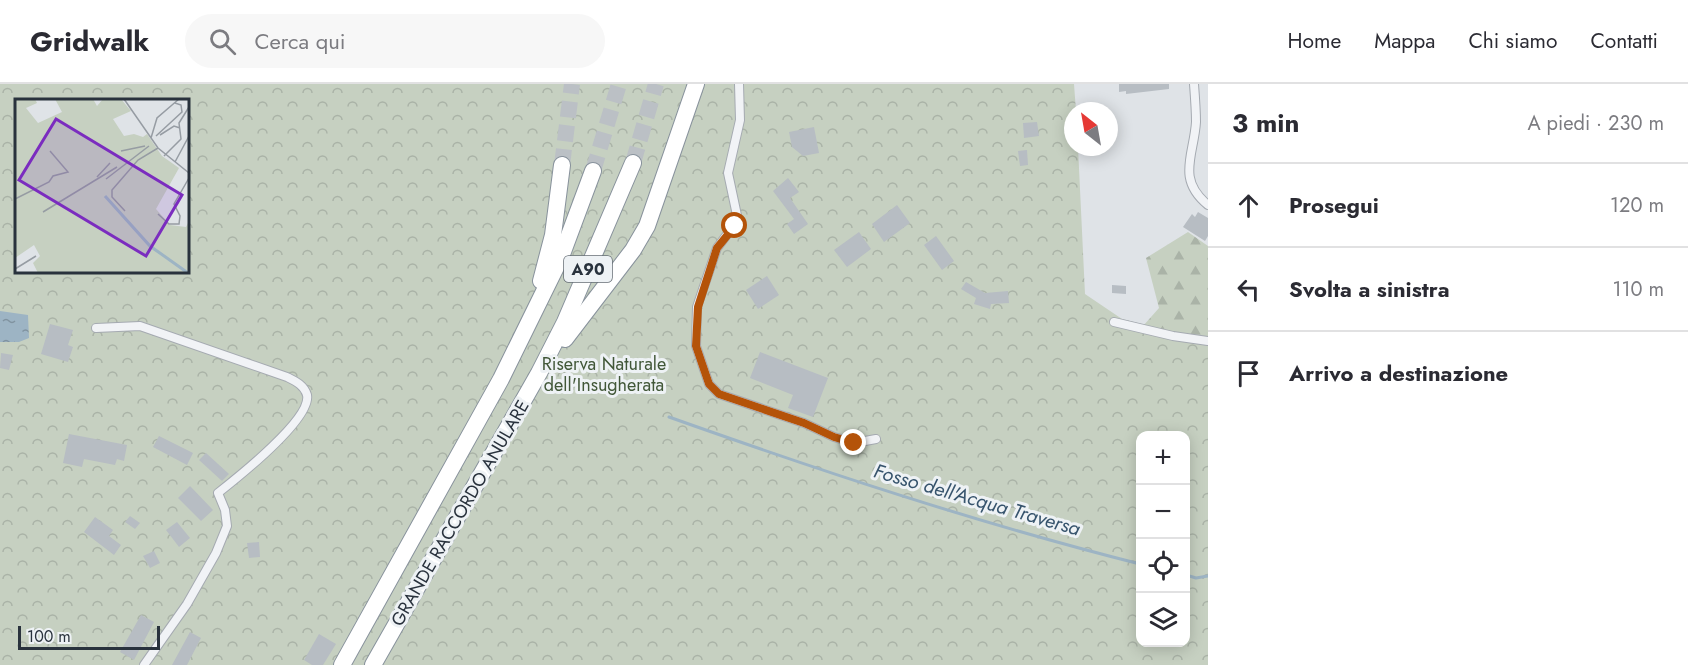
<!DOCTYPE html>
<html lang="it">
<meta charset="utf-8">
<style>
:root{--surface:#fff;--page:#f7f7f7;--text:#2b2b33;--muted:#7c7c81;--line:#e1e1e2}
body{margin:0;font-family:Jost,sans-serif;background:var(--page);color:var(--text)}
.controls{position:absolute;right:18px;bottom:18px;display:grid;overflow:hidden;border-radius:12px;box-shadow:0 3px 15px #0003}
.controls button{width:54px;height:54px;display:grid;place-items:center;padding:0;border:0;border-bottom:2px solid var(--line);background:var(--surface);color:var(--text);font:30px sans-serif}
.compass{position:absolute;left:1064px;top:18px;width:54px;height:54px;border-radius:50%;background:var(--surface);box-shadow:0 3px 15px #0003;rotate:329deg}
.scale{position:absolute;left:18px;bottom:15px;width:142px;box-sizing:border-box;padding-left:6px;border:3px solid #29323d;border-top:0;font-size:16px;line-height:21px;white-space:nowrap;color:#29323d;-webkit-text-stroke:4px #eef2f5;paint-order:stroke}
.stop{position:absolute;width:18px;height:18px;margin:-14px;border:4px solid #b45309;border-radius:50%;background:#fff}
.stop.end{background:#b45309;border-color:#fff;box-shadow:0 2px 6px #0008}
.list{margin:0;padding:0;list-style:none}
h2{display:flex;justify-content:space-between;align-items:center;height:78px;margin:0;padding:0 24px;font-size:26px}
h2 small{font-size:20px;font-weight:400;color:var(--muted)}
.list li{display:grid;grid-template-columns:39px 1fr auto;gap:18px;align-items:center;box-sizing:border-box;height:84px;padding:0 24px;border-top:2px solid var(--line)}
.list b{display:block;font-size:22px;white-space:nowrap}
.list em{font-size:20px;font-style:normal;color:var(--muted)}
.icon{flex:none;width:33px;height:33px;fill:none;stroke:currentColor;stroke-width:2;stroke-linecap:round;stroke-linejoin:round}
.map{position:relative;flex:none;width:1208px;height:581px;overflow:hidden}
header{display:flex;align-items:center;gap:36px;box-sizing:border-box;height:84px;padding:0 30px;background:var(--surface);border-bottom:2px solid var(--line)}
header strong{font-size:28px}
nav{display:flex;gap:33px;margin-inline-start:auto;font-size:21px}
.search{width:420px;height:54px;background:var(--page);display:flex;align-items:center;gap:15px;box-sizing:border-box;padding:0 21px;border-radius:33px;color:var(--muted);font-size:22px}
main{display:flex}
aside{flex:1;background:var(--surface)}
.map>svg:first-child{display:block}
</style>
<header>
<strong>Gridwalk</strong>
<div class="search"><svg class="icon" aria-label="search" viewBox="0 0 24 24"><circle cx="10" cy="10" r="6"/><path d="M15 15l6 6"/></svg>Cerca qui</div>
<nav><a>Home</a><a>Mappa</a><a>Chi siamo</a><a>Contatti</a></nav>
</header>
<main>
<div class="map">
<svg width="1208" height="581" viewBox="0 0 1208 581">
<defs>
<pattern id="forest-firs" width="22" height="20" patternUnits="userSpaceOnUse" patternTransform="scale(1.5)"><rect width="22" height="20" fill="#c6d0c1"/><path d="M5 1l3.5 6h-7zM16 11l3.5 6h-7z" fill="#aab3a7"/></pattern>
<pattern id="park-crowns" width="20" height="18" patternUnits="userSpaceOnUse" patternTransform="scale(1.5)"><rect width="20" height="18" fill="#c6d0c1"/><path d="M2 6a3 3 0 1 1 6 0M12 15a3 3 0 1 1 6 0" fill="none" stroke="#aab3a7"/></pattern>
<pattern id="water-ripples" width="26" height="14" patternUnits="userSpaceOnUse" patternTransform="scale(1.5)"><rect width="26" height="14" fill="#9db4c4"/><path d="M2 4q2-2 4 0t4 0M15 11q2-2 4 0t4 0" fill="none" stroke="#8093a0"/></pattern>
</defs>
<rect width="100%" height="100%" fill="#dfe3e7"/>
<!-- forest -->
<polygon fill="url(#forest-firs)" points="1188,148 1208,162 1208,376 1186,352 1140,352 1143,242 1159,224 1146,174"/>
<!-- park -->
<path fill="url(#park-crowns)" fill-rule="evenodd" d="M0 0H1074L1076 27H1073V63H1078L1085 210 1122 235 1208 257V581H0ZM16 16H188V188H16ZM1140 352H1186V558H1140Z"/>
<!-- water -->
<polygon fill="url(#water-ripples)" points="0,227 28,231 29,254 19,258 0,258"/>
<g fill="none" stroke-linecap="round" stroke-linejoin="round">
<!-- stream -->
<g stroke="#9db4c4" stroke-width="3">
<path d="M669 333C824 388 981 440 1140 480"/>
<polyline points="1186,491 1196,494 1208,492"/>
</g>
</g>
<!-- building -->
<g fill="#b7bdc3">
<polygon points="1119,0 1169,0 1169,5 1126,10 1126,7 1119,8"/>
<polygon points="1037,38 1039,52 1024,54 1023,39"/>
<polygon points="814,43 819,69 803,72 792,63 789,48"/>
<polygon points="1027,66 1028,81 1020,82 1018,67"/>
<polygon points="788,94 799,108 790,114 808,140 794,150 787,140 794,135 773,107"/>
<polygon points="897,121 910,139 884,158 872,140"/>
<polygon points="1198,128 1208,134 1208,152 1205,157 1183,143 1192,130 1195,133"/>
<polygon points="859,148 871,165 847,183 834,166"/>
<polygon points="936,152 954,177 942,186 924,161"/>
<polygon points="767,192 779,211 758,225 746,206"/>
<polygon points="966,198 985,209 1008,207 1009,219 991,220 990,225 974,220 976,214 961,205"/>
<polygon points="1112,201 1126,202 1126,210 1112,209"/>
<polygon points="50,240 73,246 68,261 73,263 68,278 41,270"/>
<polygon points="760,268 828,294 813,333 788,324 793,311 750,294"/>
<polygon points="1,269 13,271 9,286 0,284"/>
<polygon points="69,350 127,361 124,377 117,375 115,381 84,375 82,383 63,379"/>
<polygon points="159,352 193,369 187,381 153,363"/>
<polygon points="206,369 229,390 222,397 199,376"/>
<polygon points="190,402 213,426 201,437 178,414"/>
<polygon points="130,432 140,439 135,445 125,438"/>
<polygon points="95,433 113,446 109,452 121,461 114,471 84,448"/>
<polygon points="177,438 190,454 179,463 166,446"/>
<polygon points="259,458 260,473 249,474 247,459"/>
<polygon points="154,467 160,479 150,484 143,472"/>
<polygon points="141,531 154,538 134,576 120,568"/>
<polygon points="190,548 201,554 187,581 172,581"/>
<polygon points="319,550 336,560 323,581 312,581 304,576"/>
</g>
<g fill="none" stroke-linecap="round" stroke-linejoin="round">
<!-- motorway-tunnel -->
<g stroke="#bbc0c5" stroke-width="16" stroke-dasharray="16 8" stroke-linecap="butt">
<polyline points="633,79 656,0"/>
<polyline points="562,81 572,0"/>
<polyline points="593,87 619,0"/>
</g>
<!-- minor casing -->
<g stroke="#a5aab1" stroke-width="10">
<g id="minor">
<polyline points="739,0 740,36 728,89 738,136 717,164 697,223 696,262 709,300 719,310 804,339 834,353 854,359 876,355"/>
<path d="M1194 0C1195 13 1196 26 1196 38 1194 71 1176 95 1208 121"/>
<polyline points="1114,238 1173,252 1208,257"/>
<path d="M96 244 140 242 287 293C295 297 304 301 307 311 312 335 237 394 218 409L225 426 227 442 216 469 187 520 144 581"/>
</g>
</g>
<!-- motorway casing -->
<g stroke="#88929c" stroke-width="18">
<g id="motorway">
<polyline points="541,197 553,151 562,81"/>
<polyline points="565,255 633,166 647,142 696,0"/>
<polyline points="342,581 501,295 561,173 593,87"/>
<polyline points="373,581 539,289 565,238 633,79"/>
</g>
</g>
<!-- minor -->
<use href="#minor" stroke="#f1f3f6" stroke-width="8"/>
<!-- motorway -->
<use href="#motorway" stroke="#fff" stroke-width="16"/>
</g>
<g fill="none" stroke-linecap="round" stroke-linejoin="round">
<!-- route -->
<polyline stroke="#b45309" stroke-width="8" points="735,142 717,164 698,223 696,262 709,300 719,310 804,339 834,353 854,359"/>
</g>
<g text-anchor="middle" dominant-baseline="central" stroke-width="6" stroke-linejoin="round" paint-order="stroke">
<!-- shield labels -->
<rect fill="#eef2f5" stroke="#646c74" stroke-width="1.5" x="564" y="172" width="48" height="26" rx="4.5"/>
<g font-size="16" font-weight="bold" fill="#29323d">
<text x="588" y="185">A90</text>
</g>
<!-- park labels -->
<g font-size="18" fill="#415738" stroke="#eef2f5">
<text x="604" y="280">Riserva Naturale<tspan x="604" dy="21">dell'Insugherata</tspan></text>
</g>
<!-- street labels -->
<g font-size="18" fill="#29323d" stroke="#eef2f5">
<text transform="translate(460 429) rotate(-60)">GRANDE RACCORDO ANULARE</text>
</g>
<!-- water labels -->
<g font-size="20" font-style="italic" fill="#37546d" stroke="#eef2f5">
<text transform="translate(977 416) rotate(16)">Fosso dell'Acqua Traversa</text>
</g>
</g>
<!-- overview -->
<g transform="translate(15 15)">
<rect width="174" height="174" fill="#dfe3e7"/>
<path d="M0 0H20L22 4 11 9 23 24 47 13 40 0H78L82 7 88 0H106L116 12 98 20 109 37 119 35 128 38 132 35 147 57 164 69 141 110 155 126 171 128 174 122V174H23L18 164 25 157 19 146 0 159Z" fill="#c6d0c1"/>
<path fill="none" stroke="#9db4c4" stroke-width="3" d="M90 97 135 147 173 174"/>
<path fill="none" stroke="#969ca3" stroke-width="1.5" d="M109 0 143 49 174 74M145 36 159 27 165 29M141 37 167 13 166 6 160 4M136 39 142 19 164 0M106 52 130 47M149 57 166 40 164 24 174 8M160 63 174 37M82 78 95 64M91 80 134 47M0 100 34 83 38 77 53 73 35 52M110 112 97 98V91L123 61 143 49M28 113 102 68M143 115 154 125H164L165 117 159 105 174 79M0 170 21 157"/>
<path fill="#7b2cbf" fill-opacity="0.15" stroke="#7b2cbf" stroke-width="3" d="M41 20 167 96 131 157 4 81Z"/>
<rect width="174" height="174" fill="none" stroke="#29323d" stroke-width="3"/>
</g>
</svg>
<div class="controls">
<button>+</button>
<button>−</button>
<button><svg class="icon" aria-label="locate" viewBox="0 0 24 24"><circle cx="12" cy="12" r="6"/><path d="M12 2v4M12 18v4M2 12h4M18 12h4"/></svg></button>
<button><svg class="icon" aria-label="layers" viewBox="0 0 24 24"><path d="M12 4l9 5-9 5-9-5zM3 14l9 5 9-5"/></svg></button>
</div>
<svg class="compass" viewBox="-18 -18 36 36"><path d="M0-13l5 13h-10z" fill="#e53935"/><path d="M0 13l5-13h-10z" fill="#7c7c81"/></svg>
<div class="scale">100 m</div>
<div class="stop" style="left:735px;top:142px"></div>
<div class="stop end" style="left:854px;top:359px"></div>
</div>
<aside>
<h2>3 min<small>A piedi · 230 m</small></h2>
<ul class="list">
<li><svg class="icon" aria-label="ahead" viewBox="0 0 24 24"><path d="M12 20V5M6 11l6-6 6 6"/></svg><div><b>Prosegui</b></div><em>120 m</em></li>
<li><svg class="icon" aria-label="left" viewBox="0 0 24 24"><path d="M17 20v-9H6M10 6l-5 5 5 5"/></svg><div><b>Svolta a sinistra</b></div><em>110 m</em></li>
<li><svg class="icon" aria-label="arrive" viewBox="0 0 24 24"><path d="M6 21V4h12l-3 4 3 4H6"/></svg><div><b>Arrivo a destinazione</b></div></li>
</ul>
</aside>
</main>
